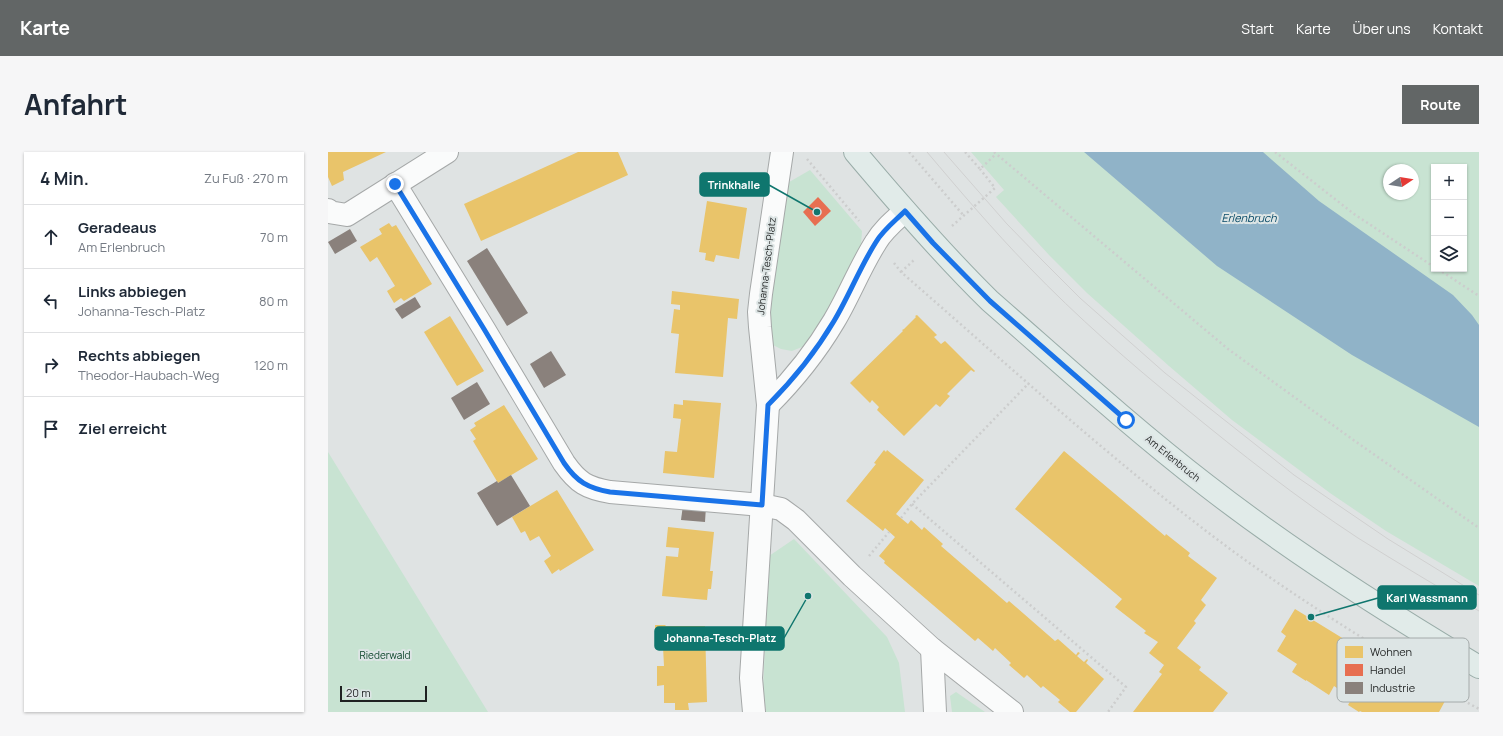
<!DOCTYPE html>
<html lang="de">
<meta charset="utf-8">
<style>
:root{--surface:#fff;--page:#f6f6f7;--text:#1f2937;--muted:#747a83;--line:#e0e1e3;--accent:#626666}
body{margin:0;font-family:Manrope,sans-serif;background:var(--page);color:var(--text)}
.controls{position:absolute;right:12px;top:12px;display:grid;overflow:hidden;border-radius:0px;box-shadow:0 1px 3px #0004}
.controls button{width:36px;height:36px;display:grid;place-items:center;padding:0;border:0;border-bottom:1px solid var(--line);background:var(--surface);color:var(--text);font:20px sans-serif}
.compass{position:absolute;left:1055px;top:12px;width:36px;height:36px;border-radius:50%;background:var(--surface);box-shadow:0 1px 3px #0004;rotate:78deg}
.scale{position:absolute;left:12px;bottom:10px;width:87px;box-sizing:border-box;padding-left:4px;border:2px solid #1f2222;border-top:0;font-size:11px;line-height:14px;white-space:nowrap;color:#1f2222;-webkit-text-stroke:3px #dde5e5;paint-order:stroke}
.stop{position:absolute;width:12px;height:12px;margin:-9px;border:3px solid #1a73e8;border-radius:50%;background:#fff}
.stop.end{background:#1a73e8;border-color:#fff;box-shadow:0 1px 4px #0008}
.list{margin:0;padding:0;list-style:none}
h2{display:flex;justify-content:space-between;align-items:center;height:52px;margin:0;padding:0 16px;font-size:17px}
h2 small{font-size:13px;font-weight:400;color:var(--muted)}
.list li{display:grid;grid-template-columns:26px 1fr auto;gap:12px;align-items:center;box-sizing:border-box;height:64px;padding:0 16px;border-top:1px solid var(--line)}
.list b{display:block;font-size:15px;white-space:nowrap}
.list p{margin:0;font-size:13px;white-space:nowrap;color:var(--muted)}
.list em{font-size:13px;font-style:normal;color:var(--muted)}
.icon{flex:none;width:22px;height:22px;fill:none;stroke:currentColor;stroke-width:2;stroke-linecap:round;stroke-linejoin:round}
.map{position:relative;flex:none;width:1151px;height:560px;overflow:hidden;border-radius:0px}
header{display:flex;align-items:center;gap:24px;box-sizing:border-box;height:56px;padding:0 20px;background:var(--accent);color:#fff}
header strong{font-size:19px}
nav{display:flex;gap:22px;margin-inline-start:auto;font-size:14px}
.intro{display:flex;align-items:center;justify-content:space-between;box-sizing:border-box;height:96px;padding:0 24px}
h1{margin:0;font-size:28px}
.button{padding:10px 18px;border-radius:0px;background:var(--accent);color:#fff;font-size:14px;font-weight:700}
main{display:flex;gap:24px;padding:0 24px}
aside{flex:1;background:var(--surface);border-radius:0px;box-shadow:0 1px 3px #0004}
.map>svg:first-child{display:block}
</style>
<header>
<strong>Karte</strong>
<nav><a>Start</a><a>Karte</a><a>Über uns</a><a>Kontakt</a></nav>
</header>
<div class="intro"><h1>Anfahrt</h1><a class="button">Route</a></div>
<main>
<aside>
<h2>4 Min.<small>Zu Fuß · 270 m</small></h2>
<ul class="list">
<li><svg class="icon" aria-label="ahead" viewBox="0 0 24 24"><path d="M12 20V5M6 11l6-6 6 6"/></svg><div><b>Geradeaus</b><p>Am Erlenbruch</p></div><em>70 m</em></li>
<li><svg class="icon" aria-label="left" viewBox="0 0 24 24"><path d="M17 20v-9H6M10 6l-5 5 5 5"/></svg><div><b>Links abbiegen</b><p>Johanna-Tesch-Platz</p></div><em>80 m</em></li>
<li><svg class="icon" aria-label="right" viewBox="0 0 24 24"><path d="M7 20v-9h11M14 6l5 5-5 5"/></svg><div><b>Rechts abbiegen</b><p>Theodor-Haubach-Weg</p></div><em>120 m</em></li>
<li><svg class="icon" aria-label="arrive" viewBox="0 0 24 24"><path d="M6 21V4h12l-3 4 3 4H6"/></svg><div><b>Ziel erreicht</b></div></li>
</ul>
</aside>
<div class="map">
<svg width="1151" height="560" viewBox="0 0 1151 560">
<rect width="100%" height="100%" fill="#dfe3e3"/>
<!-- green -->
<g fill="#c8e3d2" fill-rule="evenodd">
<path d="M643 0H1151V434L1058 379 1002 341 904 268 841 214 759 141 721 103 668 45 676 38ZM1106 15H1136V117H1106ZM1061 18H1085V42H1061Z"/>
<polygon points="482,18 534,79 532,108 492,178 474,195 464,199 453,197 445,193 440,177 456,33"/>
<polygon points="0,300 160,560 0,560"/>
<polygon points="466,387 559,485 571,511 577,560 438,560 435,537 441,404"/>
<polygon points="628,540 657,560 624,560 622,544"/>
</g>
<!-- water -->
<polygon fill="#90b3c8" points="756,0 935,0 991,49 1125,143 1144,163 1151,173 1151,275 1024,203 889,114"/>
<!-- homes -->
<g fill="#e9c46a">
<polygon points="0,0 58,0 15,20 16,28 4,34 0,25"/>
<polygon points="250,0 290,0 300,23 153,89 136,52"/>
<polygon points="379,49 419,56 411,107 388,103 386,110 377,108 378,101 371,100"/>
<polygon points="61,71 64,75 68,73 104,132 76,149 73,146 66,151 59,139 67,134 49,105 42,110 32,95 54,82 51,77"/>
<polygon points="344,139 411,147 409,167 400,166 395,225 347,221 351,182 343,181 346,157 352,158 352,153 343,152"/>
<polygon points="589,163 609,183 606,185 613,192 617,189 647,219 646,220 643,218 619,242 622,244 612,255 608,252 576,284 549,258 551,255 544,248 542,251 522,231 575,179 574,178 576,177 588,165 587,164"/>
<polygon points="122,164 156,219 129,234 96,180"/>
<polygon points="355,248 393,251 386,326 335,321 337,299 349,300 353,267 345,266 346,252 355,253"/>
<polygon points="176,253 210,307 170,331 145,289 148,287 142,278 148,274 146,271"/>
<polygon points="556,298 558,300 559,298 596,328 568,362 580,372 583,368 594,378 596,375 615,392 613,394 679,451 681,449 727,489 730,487 748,503 750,500 752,501 749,504 756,510 759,507 760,508 758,511 776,527 748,560 742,560 730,550 732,548 715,534 713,536 699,523 696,526 681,513 683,511 667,496 665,499 650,486 647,489 556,411 557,409 551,404 567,385 557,376 555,379 518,349 548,312 546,311"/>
<polygon points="736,299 837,384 838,382 862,401 860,404 889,426 873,448 878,453 866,469 868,471 849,496 873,515 871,518 900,541 885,560 805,560 834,522 831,520 836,513 821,501 830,490 816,481 818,479 787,455 794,447 687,357"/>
<polygon points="229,338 266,398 232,419 231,417 224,422 216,409 223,404 211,384 202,389 197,379 193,381 184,365"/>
<polygon points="340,375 386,380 382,419 385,419 383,437 380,437 379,448 334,444 338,404 350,405 351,396 338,395"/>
<polygon points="967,457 1117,549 1111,560 1034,560 1032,559 1031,560 1020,553 1024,546 1006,534 1001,543 978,528 978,529 964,520 969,512 949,499 958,484 953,480"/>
<polygon points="327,473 338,473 337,474 377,474 379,550 360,551 361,558 347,558 347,551 336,551 336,533 329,534 329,514 336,514 335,495 327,495"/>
</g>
<!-- shops -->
<polygon fill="#e76f51" points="490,45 503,59 487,74 475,60"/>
<!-- industry -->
<g fill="#8a817c">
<polygon points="22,77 29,89 7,102 0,90"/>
<polygon points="159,96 200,161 179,174 139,109"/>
<polygon points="87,145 93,155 74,167 67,157"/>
<polygon points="223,199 238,223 216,236 202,212"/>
<polygon points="149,230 162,252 136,268 123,246"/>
<polygon points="183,323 202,354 169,374 149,341 169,329 170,331"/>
<polygon points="355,353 378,355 377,370 353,368"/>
</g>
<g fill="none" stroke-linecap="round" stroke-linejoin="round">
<!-- minor casing -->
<g stroke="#a5a8a8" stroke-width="24">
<g id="minor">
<path d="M67 32 156 177 236 311C250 331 259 336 282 340L434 353 453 357 468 368 524 424 604 497 684 560"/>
<polyline points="0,58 1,60 19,63 119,0"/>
<path d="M440 253C466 227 487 201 506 169 521 144 532 115 548 90 555 78 566 69 577 59"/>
<polyline points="604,497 607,560"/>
<polyline points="426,560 423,526 440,253 432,175 431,160 433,142 454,0"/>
</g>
</g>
<!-- major casing -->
<g stroke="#99aca8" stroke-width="24">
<path id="major" d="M527 0C570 51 614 102 662 149 733 211 803 275 878 333 964 400 1057 459 1151 515"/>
</g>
<!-- path -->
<g stroke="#cccdcd" stroke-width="2.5" stroke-dasharray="2 3" stroke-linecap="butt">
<polyline points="581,0 636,64"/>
<polyline points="637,0 652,17 668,2"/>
<polyline points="666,0 900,197 1024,287 1151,376"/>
<polyline points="947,0 1026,62 1106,115"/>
<polyline points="479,7 531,69"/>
<polyline points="624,74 667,36 652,17"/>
<path d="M566 111 573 120C679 212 782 307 894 391 950 433 1010 471 1070 508 1097 524 1123 542 1151 557"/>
<polyline points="1110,117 1151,144"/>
<polyline points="573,120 586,108"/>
<polyline points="584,352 798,535 780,560"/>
<polyline points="573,366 584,352 701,231"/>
<polyline points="541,404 561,380"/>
</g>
<!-- minor -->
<use href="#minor" stroke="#fafbfb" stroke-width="22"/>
<!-- major -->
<use href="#major" stroke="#e1ebe9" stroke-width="22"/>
<!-- tram -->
<g stroke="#d0d0d0" stroke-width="1">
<path d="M599 0C632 39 665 78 700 114 749 165 802 211 856 255 912 301 969 346 1030 386 1070 411 1110 435 1151 459"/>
<polyline points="616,0 679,72 715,109 752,146 837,221 966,323 1060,387 1151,443"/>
</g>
</g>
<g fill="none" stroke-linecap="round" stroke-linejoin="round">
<!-- route -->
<path stroke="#1a73e8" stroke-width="5" d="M67 32 156 177 236 311C249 330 260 336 282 340L434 353 440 253C466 227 487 201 506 169 521 144 532 115 548 90 555 78 567 69 577 59L605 91 662 149 798 268"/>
</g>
<g text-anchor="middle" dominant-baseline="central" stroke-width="4" stroke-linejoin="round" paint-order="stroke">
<!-- street labels -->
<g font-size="10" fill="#1f2222" stroke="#dde5e5">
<text transform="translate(438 114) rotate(-83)">Johanna-Tesch-Platz</text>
<text transform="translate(845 306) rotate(39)">Am Erlenbruch</text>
</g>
<!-- park labels -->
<g font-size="10" fill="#003d20" stroke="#dde5e5">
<text x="57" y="503">Riederwald</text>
</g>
<!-- water labels -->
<g font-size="11" font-style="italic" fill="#044765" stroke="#dde5e5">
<text x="921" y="65">Erlenbruch</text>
</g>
</g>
<!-- legend -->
<rect x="1009" y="486" width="132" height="64" rx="6" fill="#dde5e5" stroke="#a4aaaa" stroke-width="1"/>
<rect x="1017" y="494" width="18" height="12" fill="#e9c46a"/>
<rect x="1017" y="512" width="18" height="12" fill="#e76f51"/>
<rect x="1017" y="530" width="18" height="12" fill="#8a817c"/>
<g font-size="11" fill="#1f2222">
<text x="1042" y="504">Wohnen</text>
<text x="1042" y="522">Handel</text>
<text x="1042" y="540">Industrie</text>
</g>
<!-- callouts -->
<path fill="none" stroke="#0f766e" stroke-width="1.5" d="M489 60L441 33M983 465L1050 446M480 444L456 486"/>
<g fill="#0f766e" stroke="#dde5e5" stroke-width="1.5">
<circle cx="489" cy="60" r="4"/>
<circle cx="983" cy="465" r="4"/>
<circle cx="480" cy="444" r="4"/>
</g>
<g fill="#0f766e" stroke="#0f766e" stroke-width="1.5">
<rect x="372" y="21" width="69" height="23" rx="4"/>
<rect x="1050" y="434" width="98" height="23" rx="4"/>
<rect x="327" y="475" width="129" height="23" rx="4"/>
</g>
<g font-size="11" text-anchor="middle" font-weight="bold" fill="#fff">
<text x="406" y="37">Trinkhalle</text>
<text x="1099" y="450">Karl Wassmann</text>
<text x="392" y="490">Johanna-Tesch-Platz</text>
</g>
</svg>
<div class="controls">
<button>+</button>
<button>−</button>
<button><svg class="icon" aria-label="layers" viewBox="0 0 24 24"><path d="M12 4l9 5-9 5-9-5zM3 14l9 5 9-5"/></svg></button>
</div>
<svg class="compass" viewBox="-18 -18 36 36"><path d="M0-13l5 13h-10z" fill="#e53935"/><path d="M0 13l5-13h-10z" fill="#747a83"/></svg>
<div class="scale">20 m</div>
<div class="stop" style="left:798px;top:268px"></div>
<div class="stop end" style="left:67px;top:32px"></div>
</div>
</main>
